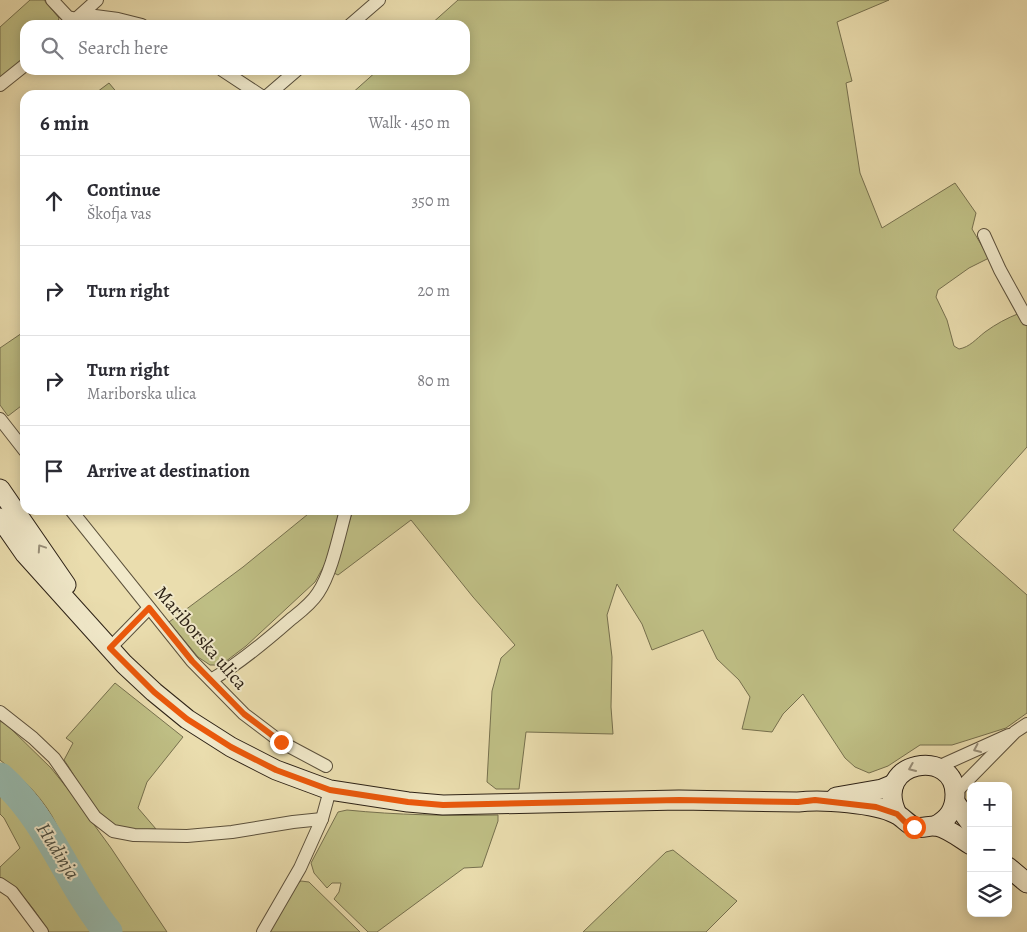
<!DOCTYPE html>
<meta charset="utf-8">
<style>
:root{--surface:#fff;--page:#f7f7f7;--text:#2b2b33;--muted:#7c7c81;--line:#e1e1e2}
body{margin:0;font-family:Alegreya,serif;background:var(--page);color:var(--text)}
.controls{position:absolute;right:15px;bottom:15px;display:grid;overflow:hidden;border-radius:10px;box-shadow:0 2px 12px #0003}
.controls button{width:45px;height:45px;display:grid;place-items:center;padding:0;border:0;border-bottom:1px solid var(--line);background:var(--surface);color:var(--text);font:25px sans-serif}
.stop{position:absolute;width:15px;height:15px;margin:-11px;border:4px solid #ea580c;border-radius:50%;background:#fff}
.stop.end{background:#ea580c;border-color:#fff;box-shadow:0 1px 5px #0008}
.list{margin:0;padding:0;list-style:none}
h2{display:flex;justify-content:space-between;align-items:center;height:65px;margin:0;padding:0 20px;font-size:21px}
h2 small{font-size:16px;font-weight:400;color:var(--muted)}
.list li{display:grid;grid-template-columns:32px 1fr auto;gap:15px;align-items:center;box-sizing:border-box;height:90px;padding:0 20px;border-top:1px solid var(--line)}
.list b{display:block;font-size:19px;white-space:nowrap}
.list p{margin:0;font-size:16px;white-space:nowrap;color:var(--muted)}
.list em{font-size:16px;font-style:normal;color:var(--muted)}
.icon{flex:none;width:28px;height:28px;fill:none;stroke:currentColor;stroke-width:2;stroke-linecap:round;stroke-linejoin:round}
.map{position:relative;flex:none;width:1027px;height:932px;overflow:hidden}
.search{position:absolute;background:var(--surface);box-shadow:0 2px 12px #0003;left:20px;top:20px;width:450px;height:55px;display:flex;align-items:center;gap:12px;box-sizing:border-box;padding:0 18px;border-radius:15px;color:var(--muted);font-size:19px}
.panel{position:absolute;background:var(--surface);box-shadow:0 2px 12px #0003;left:20px;top:90px;width:450px;height:425px;border-radius:15px}
.map>svg:first-child{display:block}
</style>
<div class="map">
<svg width="1027" height="932" viewBox="0 0 1027 932">
<rect width="100%" height="100%" fill="#eaddae"/>
<filter id="stains"><feTurbulence type="fractalNoise" baseFrequency=".004" numOctaves="4"/><feColorMatrix values="0 0 0 0 .2 0 0 0 0 .09 0 0 0 0 .02 0 0 0 .5 -.17"/></filter>
<radialGradient id="worn" r=".72"><stop offset=".6" stop-color="#630" stop-opacity="0"/><stop offset="1" stop-color="#630" stop-opacity=".3"/></radialGradient>
<!-- green -->
<g fill="#bfbf85" stroke="#76704e">
<polygon points="30,0 44,0 59,18 57,25 25,25 25,58 0,79 0,27"/>
<path d="M458 0H889L837 22 852 81 846 83 860 173 882 228 955 183 976 213 972 229 989 258 969 268 938 290 936 297 947 320 954 346 959 349C970 347 976 339 985 332 996 324 1007 318 1020 313L1027 326V447L953 530 1027 595V713L1006 728 968 740 952 745H920L888 766 869 773 855 767 845 758 803 694 783 714 772 732 742 729 750 697 739 680 717 659 703 630 652 650 642 624 617 584 607 615 612 657 611 707 613 734 526 732 519 789H496L487 782 492 691 501 658 515 645 473 597 411 520 338 575 332 572 353 510H465V95H350L378 70H465V25H430Z"/>
<polygon points="109,83 119,95 93,95"/>
<polygon points="25,331 25,403 8,416 0,405 0,348"/>
<polygon points="313,510 342,510 326,562 315,582 246,646 221,665 210,665 198,657 169,622 243,567"/>
<path d="M115 683 183 737 147 782 138 808 156 829C149 829 140 831 132 830 95 827 83 786 64 760L73 743 66 738Z"/>
<path d="M0 721 6 724 51 768 71 793 111 848 167 932H118C102 913 89 890 77 868 68 851 61 832 52 816 39 794 20 776 0 760Z"/>
<path d="M0 790C43 828 58 887 92 932H49C35 911 23 891 0 878V867L20 848 4 818 0 814Z"/>
<path d="M347 810C397 815 447 816 498 815V821L482 867 464 868 377 932H368L334 899 339 892 341 883H332L327 888 314 873 311 863 338 812Z"/>
<polygon points="673,850 737,901 706,932 583,932 666,852"/>
<polygon points="301,881 309,882 360,932 268,932 295,885"/>
</g>
<g fill="none" stroke-linecap="round" stroke-linejoin="round">
<!-- river -->
<path stroke="#98bbaf" stroke-width="29" d="M0 777C48 819 68 883 108 932"/>
<!-- minor casing -->
<g stroke="#5c513c" stroke-width="14">
<g id="minor">
<polyline points="52,0 68,17 77,19 95,16 118,19 142,25"/>
<polyline points="77,18 97,0"/>
<polyline points="350,25 379,0"/>
<polyline points="222,70 260,95"/>
<polyline points="0,85 25,65"/>
<polyline points="268,95 297,70"/>
<polyline points="984,235 1000,270 1027,319"/>
<polyline points="0,419 25,451"/>
<polyline points="71,510 192,661 244,714 281,742 326,766"/>
<polyline points="110,648 149,608"/>
<path d="M211 680C240 663 265 642 290 620 300 612 311 604 318 593 332 572 339 535 346 510"/>
<polyline points="0,712 33,738 54,758 95,817 113,831 134,835 187,836 232,832 293,822 322,819"/>
<polyline points="938,767 1009,735"/>
<polyline points="956,792 1015,732 1027,724"/>
<polyline points="0,884 12,892 42,932"/>
<polyline points="263,932 300,868 322,819 330,790"/>
</g>
</g>
<!-- secondary casing -->
<g stroke="#2d2216" stroke-width="21">
<g id="secondary">
<polyline points="0,489 66,585"/>
<path d="M0 518 25 554 124 664 154 692 187 719 231 747 276 770 330 790 408 802 443 805 679 800 798 802C821 799 876 803 896 814 903 817 907 824 915 827 923 829 930 825 937 826 949 829 960 838 971 845"/>
<polyline points="836,797 882,789 894,784"/>
<polyline points="955,802 971,824"/>
<path d="M897 814C871 760 956 747 955 795 955 810 948 819 935 826"/>
<polyline points="1008,867 1027,883"/>
</g>
</g>
<!-- minor -->
<use href="#minor" stroke="#f1e9ca" stroke-width="12"/>
<!-- secondary -->
<use href="#secondary" stroke="#f1e9ca" stroke-width="19"/>
</g>
<!-- one-way arrows -->
<defs><path id="oneway-chevron" d="M-2-3.5L2.5 0L-2 3.5" fill="none" stroke-width="1.6" stroke-linecap="round" stroke-linejoin="round" transform="scale(1.25)"/></defs>
<g stroke="#998f79">
<use href="#oneway-chevron" transform="translate(41 548) rotate(-124)"/>
<use href="#oneway-chevron" transform="translate(977 749) rotate(156)"/>
<use href="#oneway-chevron" transform="translate(912 768) rotate(157)"/>
</g>
<g fill="none" stroke-linecap="round" stroke-linejoin="round">
<!-- route -->
<polyline stroke="#ea580c" stroke-width="6" points="281,742 244,714 192,661 149,608 110,648 154,692 187,719 231,747 276,770 330,790 408,802 443,805 679,800 798,802 815,800 876,807 897,814 905,822 914,827"/>
</g>
<g text-anchor="middle" dominant-baseline="central" stroke-width="4" stroke-linejoin="round" paint-order="stroke">
<!-- street labels -->
<g font-size="19" fill="#2d2216" stroke="#f1e9ca">
<text transform="translate(201 638) rotate(49)">Mariborska ulica</text>
</g>
<!-- water labels -->
<g font-size="20" font-style="italic" fill="#4d5044" stroke="#f1e9ca">
<text transform="translate(58 851) rotate(58)">Hudinja</text>
</g>
</g>
<rect width="100%" height="100%" filter="url(#stains)"/>
<rect width="100%" height="100%" fill="url(#worn)"/>
</svg>
<div class="controls">
<button>+</button>
<button>−</button>
<button><svg class="icon" aria-label="layers" viewBox="0 0 24 24"><path d="M12 4l9 5-9 5-9-5zM3 14l9 5 9-5"/></svg></button>
</div>
<div class="stop" style="left:914px;top:827px"></div>
<div class="stop end" style="left:281px;top:742px"></div>
<div class="search"><svg class="icon" aria-label="search" viewBox="0 0 24 24"><circle cx="10" cy="10" r="6"/><path d="M15 15l6 6"/></svg>Search here</div>
<section class="panel">
<h2>6 min<small>Walk · 450 m</small></h2>
<ul class="list">
<li><svg class="icon" aria-label="ahead" viewBox="0 0 24 24"><path d="M12 20V5M6 11l6-6 6 6"/></svg><div><b>Continue</b><p>Škofja vas</p></div><em>350 m</em></li>
<li><svg class="icon" aria-label="right" viewBox="0 0 24 24"><path d="M7 20v-9h11M14 6l5 5-5 5"/></svg><div><b>Turn right</b></div><em>20 m</em></li>
<li><svg class="icon" aria-label="right" viewBox="0 0 24 24"><path d="M7 20v-9h11M14 6l5 5-5 5"/></svg><div><b>Turn right</b><p>Mariborska ulica</p></div><em>80 m</em></li>
<li><svg class="icon" aria-label="arrive" viewBox="0 0 24 24"><path d="M6 21V4h12l-3 4 3 4H6"/></svg><div><b>Arrive at destination</b></div></li>
</ul>
</section>
</div>
